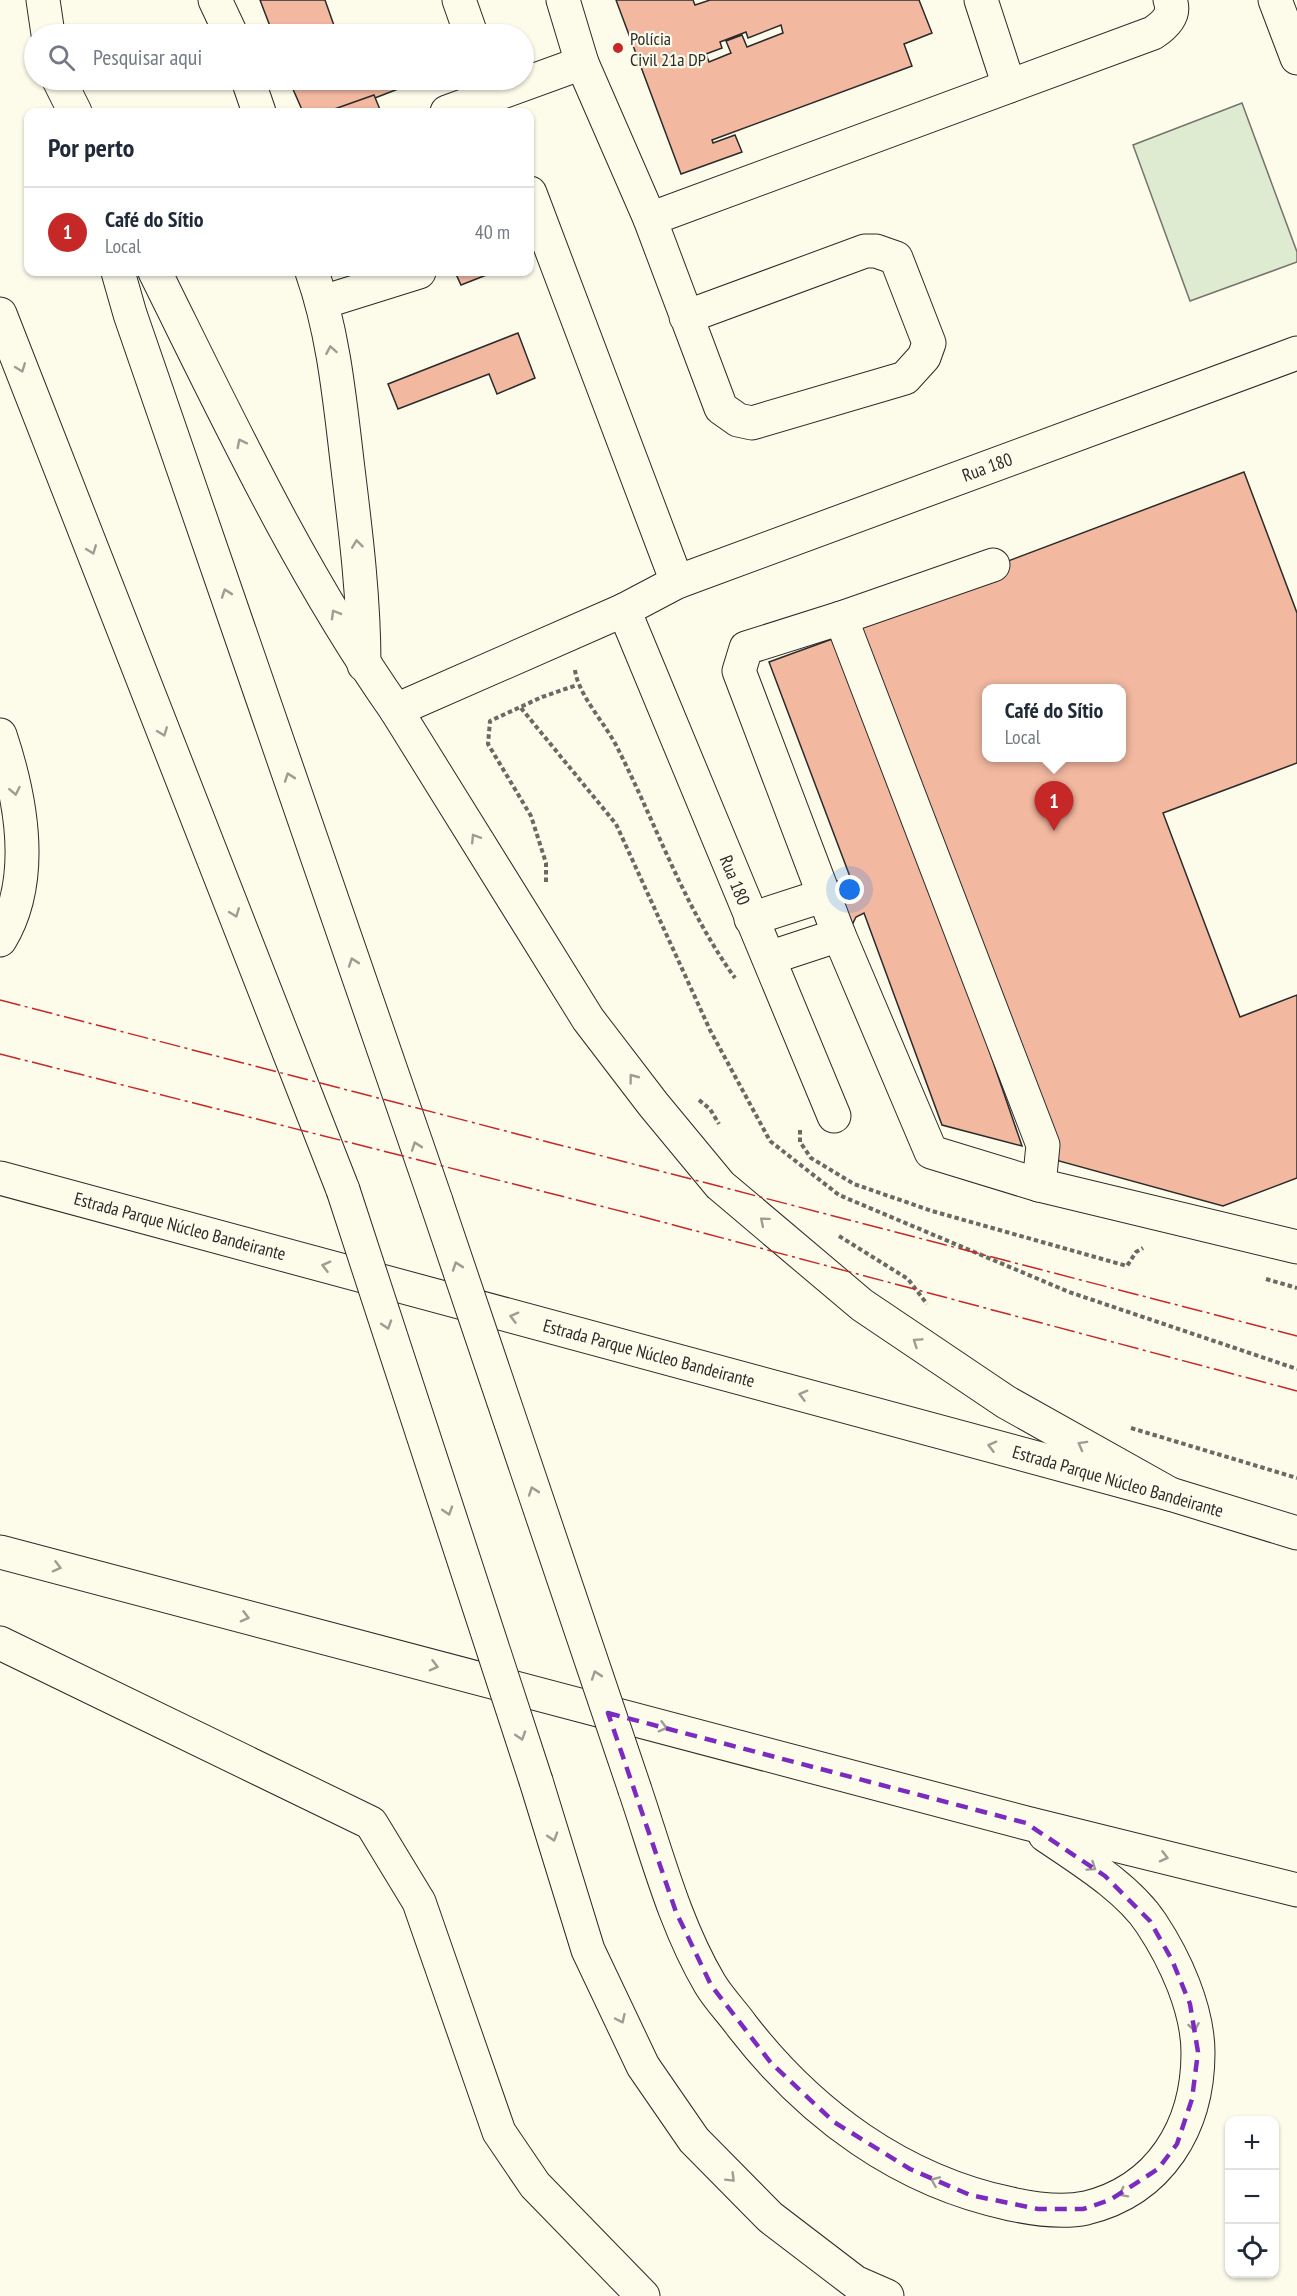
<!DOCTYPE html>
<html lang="pt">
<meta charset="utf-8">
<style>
:root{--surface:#fff;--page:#f6f6f7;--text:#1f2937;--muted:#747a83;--line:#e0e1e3;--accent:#c62828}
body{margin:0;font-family:"PT Sans Narrow",sans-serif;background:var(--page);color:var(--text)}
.controls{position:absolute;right:18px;bottom:18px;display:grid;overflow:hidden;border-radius:12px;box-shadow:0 2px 4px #0004}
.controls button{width:54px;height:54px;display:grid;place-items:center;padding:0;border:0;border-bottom:2px solid var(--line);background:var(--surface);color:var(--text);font:30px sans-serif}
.you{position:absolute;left:850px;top:890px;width:21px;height:21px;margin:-15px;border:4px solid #fff;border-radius:50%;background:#1a73e8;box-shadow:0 0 0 9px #1a73e833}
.badge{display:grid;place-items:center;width:39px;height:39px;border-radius:50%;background:var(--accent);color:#fff;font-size:20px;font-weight:700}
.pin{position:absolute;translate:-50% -50px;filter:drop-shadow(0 2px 3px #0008)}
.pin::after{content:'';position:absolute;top:32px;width:21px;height:18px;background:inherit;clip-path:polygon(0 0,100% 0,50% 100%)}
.popup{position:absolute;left:982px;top:684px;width:144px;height:78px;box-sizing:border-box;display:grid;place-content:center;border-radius:12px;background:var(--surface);filter:drop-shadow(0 2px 4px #0005);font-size:20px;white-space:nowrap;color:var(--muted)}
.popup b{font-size:22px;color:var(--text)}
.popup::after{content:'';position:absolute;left:50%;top:100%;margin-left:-12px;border:12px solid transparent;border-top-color:var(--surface)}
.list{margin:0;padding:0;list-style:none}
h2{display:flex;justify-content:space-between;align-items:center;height:78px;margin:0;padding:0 24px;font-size:26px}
h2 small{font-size:20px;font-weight:400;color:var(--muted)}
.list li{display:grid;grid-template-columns:39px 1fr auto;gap:18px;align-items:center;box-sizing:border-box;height:90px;padding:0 24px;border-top:2px solid var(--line)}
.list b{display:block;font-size:22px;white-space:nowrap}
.list p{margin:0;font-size:20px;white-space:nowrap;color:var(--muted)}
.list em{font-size:20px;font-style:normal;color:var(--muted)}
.icon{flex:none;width:33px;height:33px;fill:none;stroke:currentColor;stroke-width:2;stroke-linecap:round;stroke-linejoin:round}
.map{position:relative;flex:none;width:1297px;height:2296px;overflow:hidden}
.search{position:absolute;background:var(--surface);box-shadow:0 2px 4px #0004;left:24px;top:24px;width:510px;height:66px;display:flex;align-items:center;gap:15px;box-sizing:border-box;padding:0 21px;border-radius:33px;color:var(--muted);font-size:22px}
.panel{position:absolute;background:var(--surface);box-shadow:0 2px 4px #0004;left:24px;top:108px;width:510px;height:168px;border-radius:12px}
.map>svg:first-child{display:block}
</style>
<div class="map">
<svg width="1297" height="2296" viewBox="0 0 1297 2296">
<rect width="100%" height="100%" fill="#fdfbea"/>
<!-- green -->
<polygon fill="#deebd1" stroke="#74746e" stroke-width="1.5" points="1242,103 1297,252 1297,262 1190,301 1133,145"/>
<!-- building -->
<g fill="#f2b8a0" stroke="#2b2b2b" stroke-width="1.5" fill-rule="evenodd">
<polygon points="260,0 325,0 337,34 273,34"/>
<path d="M616 0H693L695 5 710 0H919L932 33 904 44 912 66 712 140 713 143 735 135 742 152 681 174ZM781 25 783 33 747 47 742 35 726 41 731 53 709 62 706 54 722 48 720 42 746 32 748 38Z"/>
<polygon points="312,80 395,80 398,89 339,112 303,112 292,87"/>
<polygon points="374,95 381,112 326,112"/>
<polygon points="455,272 494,272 461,285"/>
<polygon points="518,333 535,378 497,394 489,374 398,409 388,384"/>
<path d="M1244 472 1297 613V763L1163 813 1240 1017 1297 995V1178L1223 1206 1059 1161 857 618ZM986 688H1122V758H986Z"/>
<polygon points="835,638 965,980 1022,1146 942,1125 864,913 856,917 853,923 824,910 837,881 844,884 852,882 769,662"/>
</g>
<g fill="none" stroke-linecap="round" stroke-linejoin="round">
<!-- minor casing -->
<g stroke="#2b2b2b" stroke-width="35">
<g id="minor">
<polyline points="215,0 231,34"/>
<polyline points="459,0 471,34"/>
<polyline points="563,0 582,63 650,219 721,408 738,420 752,423 905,378 924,357 929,343 896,258 876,251 865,251 686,317"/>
<polyline points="981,0 1009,86"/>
<polyline points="1275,0 1297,58"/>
<polyline points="248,80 259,112"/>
<polyline points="447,112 582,63"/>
<polyline points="530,193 677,582"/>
<path d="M650 219 1153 33C1165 25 1176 15 1170 0"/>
<path d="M312 272C334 334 340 403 348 469 356 534 364 599 364 665"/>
<polyline points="323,302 419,272"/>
<polyline points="624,610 834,1116"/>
<polygon points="841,618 1043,1145 1039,1185 931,1152 839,935 739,671 746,648"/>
<polyline points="841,618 993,565"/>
<polyline points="396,710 624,610 677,582 1297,353"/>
<polyline points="751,919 825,895"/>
<polyline points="769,958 839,935"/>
<polyline points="1039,1185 1297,1247"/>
<polyline points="0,1643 371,1823 419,1902 499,2132 535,2185 643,2296"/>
</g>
</g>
<!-- highway casing -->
<g stroke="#2b2b2b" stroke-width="35">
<g id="highway">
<polyline points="43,0 48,34"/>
<polyline points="59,80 75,112"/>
<polyline points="118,272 130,314 436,1201"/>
<path d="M155 272C229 421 300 573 396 710L588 1019 653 1104 720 1185 862 1305 1006 1402 1170 1494"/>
<polyline points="0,314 343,1190"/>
<path d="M0 735C21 798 37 879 0 940"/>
<polyline points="0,1178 1170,1494 1297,1533"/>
<polyline points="0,1552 1026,1823 1297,1890"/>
<polyline points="536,1781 588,1950 643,2066 694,2140 770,2217 855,2282 887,2296"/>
<path d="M635 1790C657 1855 675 1925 710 1984 719 1999 732 2012 742 2026 810 2114 901 2181 1011 2204 1034 2209 1062 2213 1086 2208 1160 2190 1198 2127 1198 2053 1198 2009 1175 1959 1151 1923 1128 1888 1080 1859 1045 1835"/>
</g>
</g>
<!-- path -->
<g stroke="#6a6964" stroke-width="4" stroke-dasharray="4.5 3" stroke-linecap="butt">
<path d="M575 670C578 695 606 724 618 749 657 826 684 907 735 978"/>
<polyline points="521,708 616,824 710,1030 770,1141 839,1195 1069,1292 1297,1369"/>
<polyline points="546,882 546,863 531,816 488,744 490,721 542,697 577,685"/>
<polyline points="699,1100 710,1109 719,1124"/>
<polyline points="800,1130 800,1142 811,1158 854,1184 932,1211 1127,1266 1136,1252 1143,1248"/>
<polyline points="839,1236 908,1279 927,1304"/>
<polyline points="1266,1279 1297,1288"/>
<polyline points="1131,1428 1297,1478"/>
</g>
<!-- minor -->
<use href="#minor" stroke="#fdfbea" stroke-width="33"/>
<!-- highway -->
<use href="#highway" stroke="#fdfbea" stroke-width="33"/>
<!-- highway-bridge casing -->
<g stroke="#2b2b2b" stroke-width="35" stroke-linecap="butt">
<g id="highway-bridge">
<polyline points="343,1190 536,1781"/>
<polyline points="436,1201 635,1790"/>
</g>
</g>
<!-- highway-bridge -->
<use href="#highway-bridge" stroke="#fdfbea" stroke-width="33"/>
<!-- power -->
<g stroke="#c62828" stroke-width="1.5" stroke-dasharray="21 4.5 3 4.5" stroke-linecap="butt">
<polyline points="0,1000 1297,1336"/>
<polyline points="0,1054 636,1215 1297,1391"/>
</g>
</g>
<!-- one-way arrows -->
<defs><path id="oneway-chevron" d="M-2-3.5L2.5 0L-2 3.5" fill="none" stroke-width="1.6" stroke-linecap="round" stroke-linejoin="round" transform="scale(1.5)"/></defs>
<g stroke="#9e9d94">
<use href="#oneway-chevron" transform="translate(331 350) rotate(-100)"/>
<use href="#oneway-chevron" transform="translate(21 368) rotate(69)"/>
<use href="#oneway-chevron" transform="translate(241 443) rotate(-117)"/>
<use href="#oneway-chevron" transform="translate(357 544) rotate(-97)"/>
<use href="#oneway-chevron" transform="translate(92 550) rotate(69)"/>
<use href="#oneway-chevron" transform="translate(226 593) rotate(-109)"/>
<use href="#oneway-chevron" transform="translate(335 614) rotate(-120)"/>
<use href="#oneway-chevron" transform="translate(163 732) rotate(69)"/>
<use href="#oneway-chevron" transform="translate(289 777) rotate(-109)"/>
<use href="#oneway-chevron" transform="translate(15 791) rotate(79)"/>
<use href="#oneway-chevron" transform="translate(475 838) rotate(-122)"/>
<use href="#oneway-chevron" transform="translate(235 913) rotate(69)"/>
<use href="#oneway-chevron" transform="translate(353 962) rotate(-109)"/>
<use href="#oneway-chevron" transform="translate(633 1078) rotate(-127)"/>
<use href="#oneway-chevron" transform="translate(416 1146) rotate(-109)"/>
<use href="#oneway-chevron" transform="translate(764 1221) rotate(-140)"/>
<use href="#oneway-chevron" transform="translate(326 1266) rotate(-165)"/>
<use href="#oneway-chevron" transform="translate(457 1266) rotate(-109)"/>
<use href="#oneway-chevron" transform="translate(514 1317) rotate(-165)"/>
<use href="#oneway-chevron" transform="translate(387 1325) rotate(72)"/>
<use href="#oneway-chevron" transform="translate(917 1342) rotate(-146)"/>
<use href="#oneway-chevron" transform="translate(803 1395) rotate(-165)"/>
<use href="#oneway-chevron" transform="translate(1082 1445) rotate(-151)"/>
<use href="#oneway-chevron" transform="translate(992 1446) rotate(-165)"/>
<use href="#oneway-chevron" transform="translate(533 1491) rotate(-109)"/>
<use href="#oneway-chevron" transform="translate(448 1511) rotate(72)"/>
<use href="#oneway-chevron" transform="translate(57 1567) rotate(15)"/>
<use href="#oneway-chevron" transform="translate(245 1617) rotate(15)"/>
<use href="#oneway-chevron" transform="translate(434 1666) rotate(15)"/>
<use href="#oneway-chevron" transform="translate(596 1675) rotate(-109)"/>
<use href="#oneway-chevron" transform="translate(663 1727) rotate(15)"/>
<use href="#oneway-chevron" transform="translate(521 1736) rotate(72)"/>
<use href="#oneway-chevron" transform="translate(553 1837) rotate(73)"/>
<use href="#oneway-chevron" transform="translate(1164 1857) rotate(14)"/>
<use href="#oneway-chevron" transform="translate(1092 1867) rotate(34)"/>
<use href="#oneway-chevron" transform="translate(621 2019) rotate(65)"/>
<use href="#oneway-chevron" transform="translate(1194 2027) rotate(80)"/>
<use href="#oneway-chevron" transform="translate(731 2178) rotate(45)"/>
<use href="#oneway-chevron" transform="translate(935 2181) rotate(-157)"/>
<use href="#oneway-chevron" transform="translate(1123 2193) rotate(153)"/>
</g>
<!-- marked area -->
<path fill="none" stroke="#7b2cbf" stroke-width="4.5" stroke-dasharray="12 8" stroke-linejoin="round" d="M608 1713 1026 1823 1105 1876 1150 1921 1172 1960 1190 2004 1198 2052 1192 2099 1177 2144 1158 2169 1110 2200 1083 2209H1038L970 2195 910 2169 834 2122 771 2063 711 1985 676 1912Z"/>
<!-- markers -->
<circle fill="#c62828" stroke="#fdfbea" stroke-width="2" cx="618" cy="48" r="6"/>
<g text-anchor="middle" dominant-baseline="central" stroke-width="4.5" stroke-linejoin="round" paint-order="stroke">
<!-- poi labels -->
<g font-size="18" fill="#2b2b2b" stroke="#fdfbea" text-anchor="start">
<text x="630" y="38">Polícia<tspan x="630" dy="21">Civil 21a DP</tspan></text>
</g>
<!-- street labels -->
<g font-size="18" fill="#2b2b2b" stroke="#fdfbea">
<text transform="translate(987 467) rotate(-20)">Rua 180</text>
<text transform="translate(735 880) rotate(68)">Rua 180</text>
<text transform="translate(180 1226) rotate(15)">Estrada Parque Núcleo Bandeirante</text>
<text transform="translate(649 1353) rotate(15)">Estrada Parque Núcleo Bandeirante</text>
<text transform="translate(1118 1481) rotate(16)">Estrada Parque Núcleo Bandeirante</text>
</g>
</g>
</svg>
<div class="controls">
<button>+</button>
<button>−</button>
<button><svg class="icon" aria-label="locate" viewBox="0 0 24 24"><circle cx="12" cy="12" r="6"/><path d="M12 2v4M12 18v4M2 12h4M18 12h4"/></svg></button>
</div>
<div class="you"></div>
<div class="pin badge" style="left:1054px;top:831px">1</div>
<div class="popup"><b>Café do Sítio</b>Local</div>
<div class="search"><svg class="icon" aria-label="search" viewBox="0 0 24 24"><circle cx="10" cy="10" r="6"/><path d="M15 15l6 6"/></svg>Pesquisar aqui</div>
<section class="panel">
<h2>Por perto<small></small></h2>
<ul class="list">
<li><span class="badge">1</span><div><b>Café do Sítio</b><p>Local</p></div><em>40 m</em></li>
</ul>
</section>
</div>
